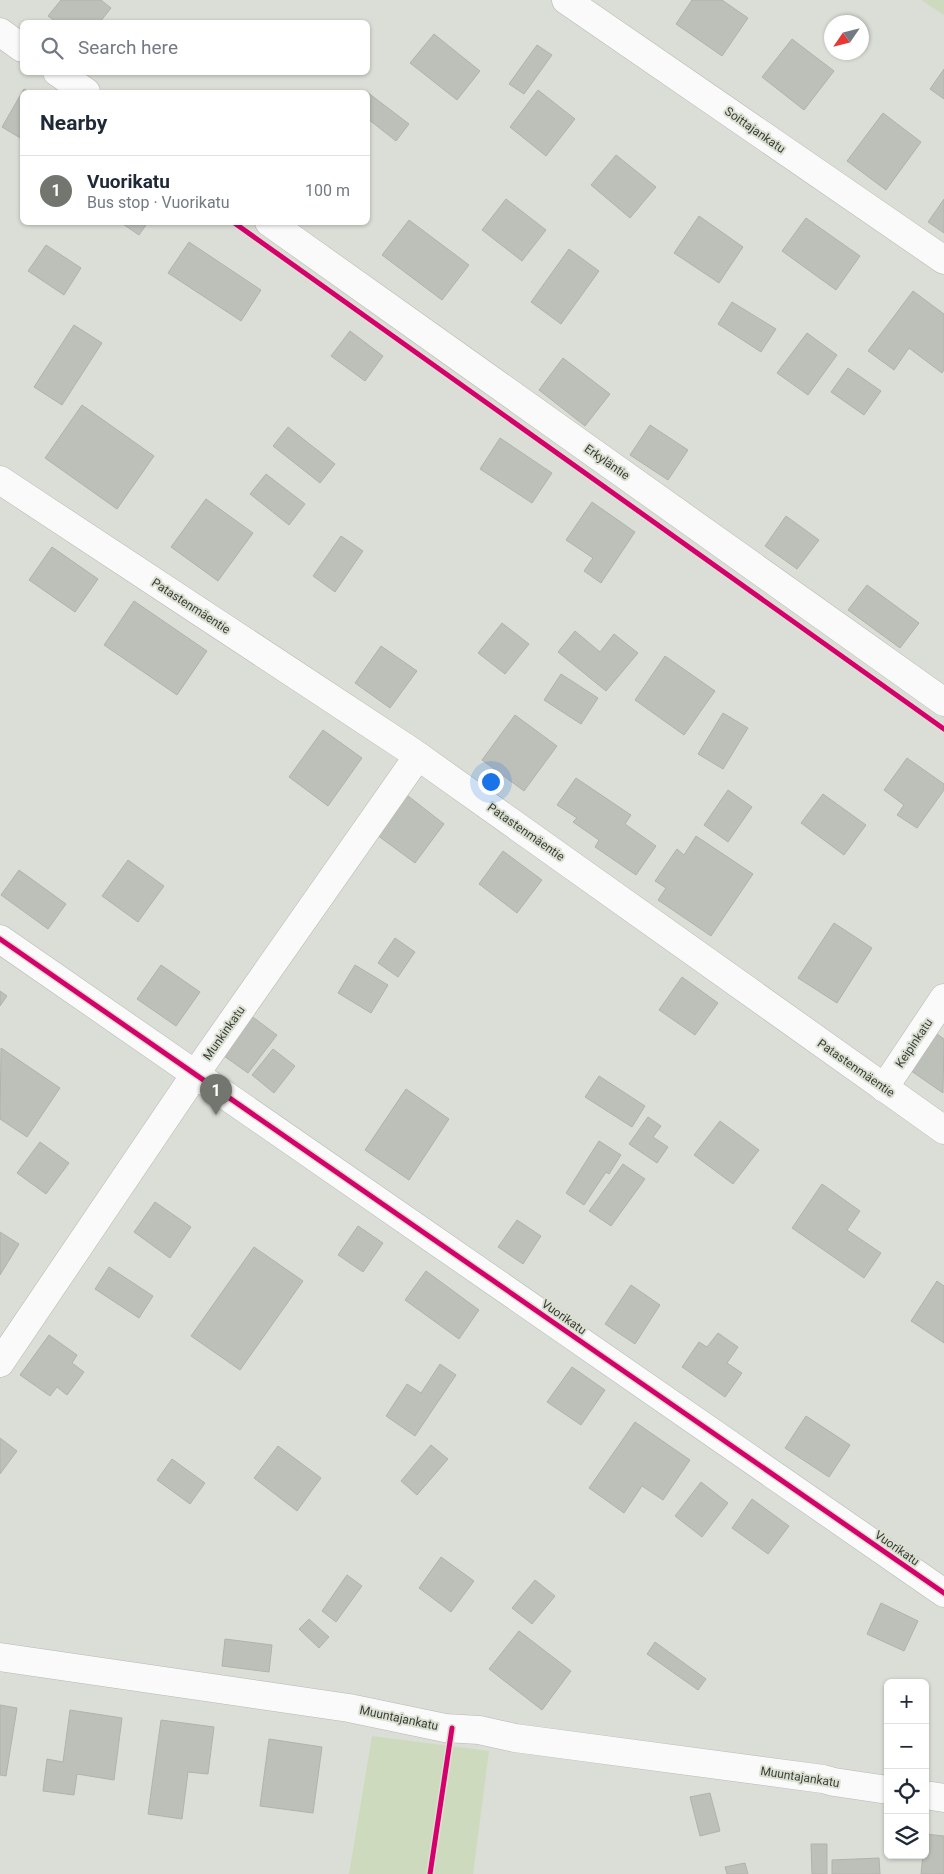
<!DOCTYPE html>
<meta charset="utf-8">
<style>
:root{--surface:#fff;--page:#f2f2f3;--text:#1f2937;--muted:#747a83;--line:#e0e1e3;--accent:#73756f}
body{margin:0;font-family:Roboto,sans-serif;background:var(--page);color:var(--text)}
.controls{position:absolute;right:15px;bottom:15px;display:grid;overflow:hidden;border-radius:8px;box-shadow:0 1px 4px #0004}
.controls button{width:45px;height:45px;display:grid;place-items:center;padding:0;border:0;border-bottom:1px solid var(--line);background:var(--surface);color:var(--text);font:25px sans-serif}
.compass{position:absolute;left:824px;top:15px;width:45px;height:45px;border-radius:50%;background:var(--surface);box-shadow:0 1px 4px #0004;rotate:235deg}
.you{position:absolute;left:490px;top:781px;width:18px;height:18px;margin:-12px;border:4px solid #fff;border-radius:50%;background:#1a73e8;box-shadow:0 0 0 8px #1a73e833}
.badge{display:grid;place-items:center;width:32px;height:32px;border-radius:50%;background:var(--accent);color:#fff;font-size:16px;font-weight:700}
.pin{position:absolute;translate:-50% -41px;filter:drop-shadow(0 1px 2px #0008)}
.pin::after{content:'';position:absolute;top:26px;width:18px;height:15px;background:inherit;clip-path:polygon(0 0,100% 0,50% 100%)}
.list{margin:0;padding:0;list-style:none}
h2{display:flex;justify-content:space-between;align-items:center;height:65px;margin:0;padding:0 20px;font-size:21px}
h2 small{font-size:16px;font-weight:400;color:var(--muted)}
.list li{display:grid;grid-template-columns:32px 1fr auto;gap:15px;align-items:center;box-sizing:border-box;height:70px;padding:0 20px;border-top:1px solid var(--line)}
.list b{display:block;font-size:19px;white-space:nowrap}
.list p{margin:0;font-size:16px;white-space:nowrap;color:var(--muted)}
.list em{font-size:16px;font-style:normal;color:var(--muted)}
.icon{flex:none;width:28px;height:28px;fill:none;stroke:currentColor;stroke-width:2;stroke-linecap:round;stroke-linejoin:round}
.map{position:relative;flex:none;width:944px;height:1874px;overflow:hidden}
.search{position:absolute;background:var(--surface);box-shadow:0 1px 4px #0004;left:20px;top:20px;width:350px;height:55px;display:flex;align-items:center;gap:12px;box-sizing:border-box;padding:0 18px;border-radius:8px;color:var(--muted);font-size:19px}
.panel{position:absolute;background:var(--surface);box-shadow:0 1px 4px #0004;left:20px;top:90px;width:350px;height:135px;border-radius:8px}
.map>svg:first-child{display:block}
</style>
<div class="map">
<svg width="944" height="1874" viewBox="0 0 944 1874">
<rect width="100%" height="100%" fill="#daded6"/>
<!-- green -->
<g fill="#cedabd">
<polygon points="921,0 944,0 944,15"/>
<polygon points="372,1736 489,1751 473,1874 349,1874"/>
</g>
<!-- building -->
<g fill="#bdbfb9" stroke="#b0b3ad">
<polygon points="61,0 101,0 111,8 100,22 56,22 48,16"/>
<polygon points="692,0 722,0 748,18 722,56 676,24"/>
<polygon points="434,34 480,71 457,100 410,63"/>
<polygon points="792,39 834,71 804,110 762,77"/>
<polygon points="537,45 552,55 524,94 509,84"/>
<polygon points="944,69 944,99 930,89"/>
<polygon points="24,89 30,92 22,92 22,139 2,127"/>
<polygon points="538,90 575,119 546,156 510,127"/>
<polygon points="367,92 409,124 396,141 368,119"/>
<polygon points="883,113 921,142 886,190 847,161"/>
<polygon points="616,155 656,187 630,218 591,185"/>
<polygon points="506,199 546,230 522,261 482,230"/>
<polygon points="944,199 944,233 928,222"/>
<polygon points="699,216 743,247 719,283 674,253"/>
<polygon points="806,218 860,256 836,290 782,251"/>
<polygon points="409,220 469,265 442,300 382,255"/>
<polygon points="120,222 148,222 139,235"/>
<polygon points="189,242 261,290 241,321 168,273"/>
<polygon points="46,245 81,268 64,295 28,271"/>
<polygon points="569,249 599,271 561,324 531,302"/>
<polygon points="913,291 944,314 944,370 942,373 909,348 894,370 868,351"/>
<polygon points="732,302 776,329 761,352 718,324"/>
<polygon points="74,325 102,343 62,405 34,387"/>
<polygon points="350,331 383,356 365,381 331,356"/>
<polygon points="807,333 837,355 808,395 777,373"/>
<polygon points="563,358 610,394 585,426 539,390"/>
<polygon points="848,368 881,391 864,415 831,392"/>
<polygon points="82,405 154,456 117,509 45,458"/>
<polygon points="650,425 688,450 668,480 630,455"/>
<polygon points="288,427 335,464 320,483 273,446"/>
<polygon points="500,438 552,473 532,503 480,469"/>
<polygon points="266,474 305,504 289,525 250,494"/>
<polygon points="206,499 253,533 218,581 171,547"/>
<polygon points="592,502 635,532 601,583 584,571 593,558 566,540"/>
<polygon points="786,516 819,540 797,569 765,546"/>
<polygon points="341,536 363,551 335,592 313,576"/>
<polygon points="52,547 98,579 75,612 29,580"/>
<polygon points="867,585 919,623 900,648 848,610"/>
<polygon points="134,601 207,651 177,695 104,645"/>
<polygon points="502,623 529,644 505,674 478,653"/>
<polygon points="575,631 600,652 614,634 638,653 606,691 558,652"/>
<polygon points="381,646 417,671 390,708 355,683"/>
<polygon points="665,656 715,691 684,735 635,700"/>
<polygon points="561,674 598,698 581,724 544,700"/>
<polygon points="723,713 748,728 723,769 698,754"/>
<polygon points="515,715 557,746 524,791 482,760"/>
<polygon points="323,730 362,758 328,806 289,777"/>
<polygon points="907,758 944,784 944,790 917,828 897,815 904,805 884,790"/>
<polygon points="576,778 631,815 625,824 656,846 636,875 595,847 599,840 573,822 577,818 557,805"/>
<polygon points="728,790 752,807 728,842 704,825"/>
<polygon points="403,792 444,824 415,863 373,832"/>
<polygon points="823,794 866,825 844,855 801,823"/>
<polygon points="696,836 753,874 711,936 658,900 666,888 655,881 677,849 684,855"/>
<polygon points="503,851 542,880 517,913 479,884"/>
<polygon points="128,860 164,886 138,922 102,896"/>
<polygon points="19,870 66,904 48,929 1,895"/>
<polygon points="834,923 872,948 837,1003 798,978"/>
<polygon points="395,938 415,952 398,977 378,963"/>
<polygon points="161,965 200,992 176,1026 137,999"/>
<polygon points="355,965 388,985 371,1013 338,993"/>
<polygon points="682,977 718,1003 695,1035 659,1010"/>
<polygon points="0,991 7,996 0,1006"/>
<polygon points="246,1012 277,1035 248,1073 217,1051"/>
<polygon points="933,1031 944,1039 943,1093 907,1068"/>
<polygon points="1,1048 60,1088 27,1137 0,1119"/>
<polygon points="273,1049 295,1066 274,1093 252,1075"/>
<polygon points="599,1076 645,1106 632,1127 585,1097"/>
<polygon points="406,1089 449,1119 409,1180 365,1150"/>
<polygon points="648,1117 661,1126 653,1137 668,1147 657,1163 629,1144"/>
<polygon points="720,1121 759,1150 733,1184 694,1155"/>
<polygon points="599,1141 621,1155 609,1174 606,1172 584,1205 566,1193"/>
<polygon points="40,1142 69,1163 46,1194 17,1173"/>
<polygon points="623,1164 645,1179 611,1226 589,1211"/>
<polygon points="822,1184 860,1211 847,1230 881,1253 864,1278 792,1228"/>
<polygon points="155,1202 191,1227 170,1258 134,1232"/>
<polygon points="517,1220 541,1236 523,1264 498,1247"/>
<polygon points="358,1226 383,1243 363,1272 338,1255"/>
<polygon points="0,1232 19,1244 0,1275"/>
<polygon points="254,1247 303,1281 240,1370 191,1336"/>
<polygon points="109,1267 153,1296 139,1318 95,1289"/>
<polygon points="426,1271 479,1310 459,1339 405,1300"/>
<polygon points="937,1281 944,1286 944,1343 911,1321"/>
<polygon points="631,1285 660,1305 635,1344 605,1324"/>
<polygon points="718,1333 738,1347 727,1363 742,1373 725,1397 682,1367 699,1342 707,1347"/>
<polygon points="49,1335 77,1355 72,1363 84,1372 67,1395 57,1387 50,1396 20,1375"/>
<polygon points="440,1364 456,1375 415,1436 386,1416 407,1384 421,1393"/>
<polygon points="572,1367 605,1390 581,1425 547,1402"/>
<polygon points="806,1416 850,1445 829,1477 785,1448"/>
<polygon points="635,1422 690,1460 663,1500 642,1486 624,1513 589,1488"/>
<polygon points="0,1438 17,1451 0,1474"/>
<polygon points="431,1445 448,1459 417,1495 401,1481"/>
<polygon points="278,1446 321,1478 297,1511 254,1478"/>
<polygon points="172,1459 205,1483 190,1504 157,1480"/>
<polygon points="701,1482 728,1503 702,1537 675,1516"/>
<polygon points="752,1499 789,1526 768,1554 732,1528"/>
<polygon points="441,1557 474,1581 451,1612 419,1588"/>
<polygon points="347,1575 362,1586 336,1622 322,1611"/>
<polygon points="535,1580 555,1596 532,1624 512,1608"/>
<polygon points="881,1603 918,1621 904,1651 867,1634"/>
<polygon points="309,1619 329,1637 319,1648 299,1629"/>
<polygon points="519,1631 571,1671 542,1710 489,1669"/>
<polygon points="225,1639 272,1645 269,1672 222,1666"/>
<polygon points="655,1642 706,1679 698,1690 647,1654"/>
<polygon points="0,1705 17,1708 6,1776 0,1775"/>
<polygon points="70,1710 122,1718 114,1780 77,1774 74,1795 43,1791 47,1759 63,1762"/>
<polygon points="161,1720 214,1727 208,1774 188,1772 182,1819 148,1814"/>
<polygon points="269,1739 322,1747 313,1813 260,1806"/>
<polygon points="710,1793 720,1831 700,1836 690,1797"/>
<polygon points="925,1834 944,1836 944,1874 921,1874 923,1855 925,1855"/>
<polygon points="811,1844 827,1844 827,1874 812,1874"/>
<polygon points="879,1858 880,1874 832,1874 832,1860"/>
<polygon points="745,1863 748,1874 727,1874 725,1867"/>
</g>
<g fill="none" stroke-linecap="round" stroke-linejoin="round">
<!-- minor casing -->
<g stroke="#b6b9b3" stroke-width="29">
<g id="minor">
<polyline points="566,0 944,260"/>
<polyline points="0,32 22,48"/>
<polyline points="57,72 86,92"/>
<polyline points="269,222 944,702"/>
<polyline points="0,480 411,751 944,1130"/>
<polyline points="0,939 944,1593"/>
<polyline points="884,1088 944,998"/>
<polyline points="0,1363 196,1073 418,756"/>
<polyline points="0,1657 349,1708 445,1728 479,1730 515,1738 823,1779 834,1782 888,1790"/>
<polyline points="925,1795 944,1798"/>
</g>
</g>
<!-- minor -->
<use href="#minor" stroke="#f9faf9" stroke-width="28"/>
<!-- cycleway casing -->
<g stroke="#dbe1d2" stroke-width="8">
<g id="cycleway">
<polyline points="233,222 944,729"/>
<polyline points="0,939 944,1593"/>
<polyline points="430,1874 452,1728"/>
</g>
</g>
<!-- cycleway -->
<use href="#cycleway" stroke="#d6006c" stroke-width="5"/>
</g>
<g text-anchor="middle" dominant-baseline="central" stroke-width="4" stroke-linejoin="round" paint-order="stroke">
<!-- street labels -->
<g font-size="12" fill="#3b3d37" stroke="#dbe1d2">
<text transform="translate(755 130) rotate(35)">Soittajankatu</text>
<text transform="translate(607 462) rotate(35)">Erkyläntie</text>
<text transform="translate(191 606) rotate(33)">Patastenmäentie</text>
<text transform="translate(526 832) rotate(35)">Patastenmäentie</text>
<text transform="translate(224 1033) rotate(-55)">Munkinkatu</text>
<text transform="translate(914 1043) rotate(-56)">Keipinkatu</text>
<text transform="translate(856 1068) rotate(35)">Patastenmäentie</text>
<text transform="translate(564 1317) rotate(35)">Vuorikatu</text>
<text transform="translate(897 1548) rotate(35)">Vuorikatu</text>
<text transform="translate(399 1718) rotate(12)">Muuntajankatu</text>
<text transform="translate(800 1777) rotate(9)">Muuntajankatu</text>
</g>
</g>
</svg>
<div class="controls">
<button>+</button>
<button>−</button>
<button><svg class="icon" aria-label="locate" viewBox="0 0 24 24"><circle cx="12" cy="12" r="6"/><path d="M12 2v4M12 18v4M2 12h4M18 12h4"/></svg></button>
<button><svg class="icon" aria-label="layers" viewBox="0 0 24 24"><path d="M12 4l9 5-9 5-9-5zM3 14l9 5 9-5"/></svg></button>
</div>
<svg class="compass" viewBox="-18 -18 36 36"><path d="M0-13l5 13h-10z" fill="#e53935"/><path d="M0 13l5-13h-10z" fill="#747a83"/></svg>
<div class="you"></div>
<div class="pin badge" style="left:216px;top:1115px">1</div>
<div class="search"><svg class="icon" aria-label="search" viewBox="0 0 24 24"><circle cx="10" cy="10" r="6"/><path d="M15 15l6 6"/></svg>Search here</div>
<section class="panel">
<h2>Nearby<small></small></h2>
<ul class="list">
<li><span class="badge">1</span><div><b>Vuorikatu</b><p>Bus stop · Vuorikatu</p></div><em>100 m</em></li>
</ul>
</section>
</div>
